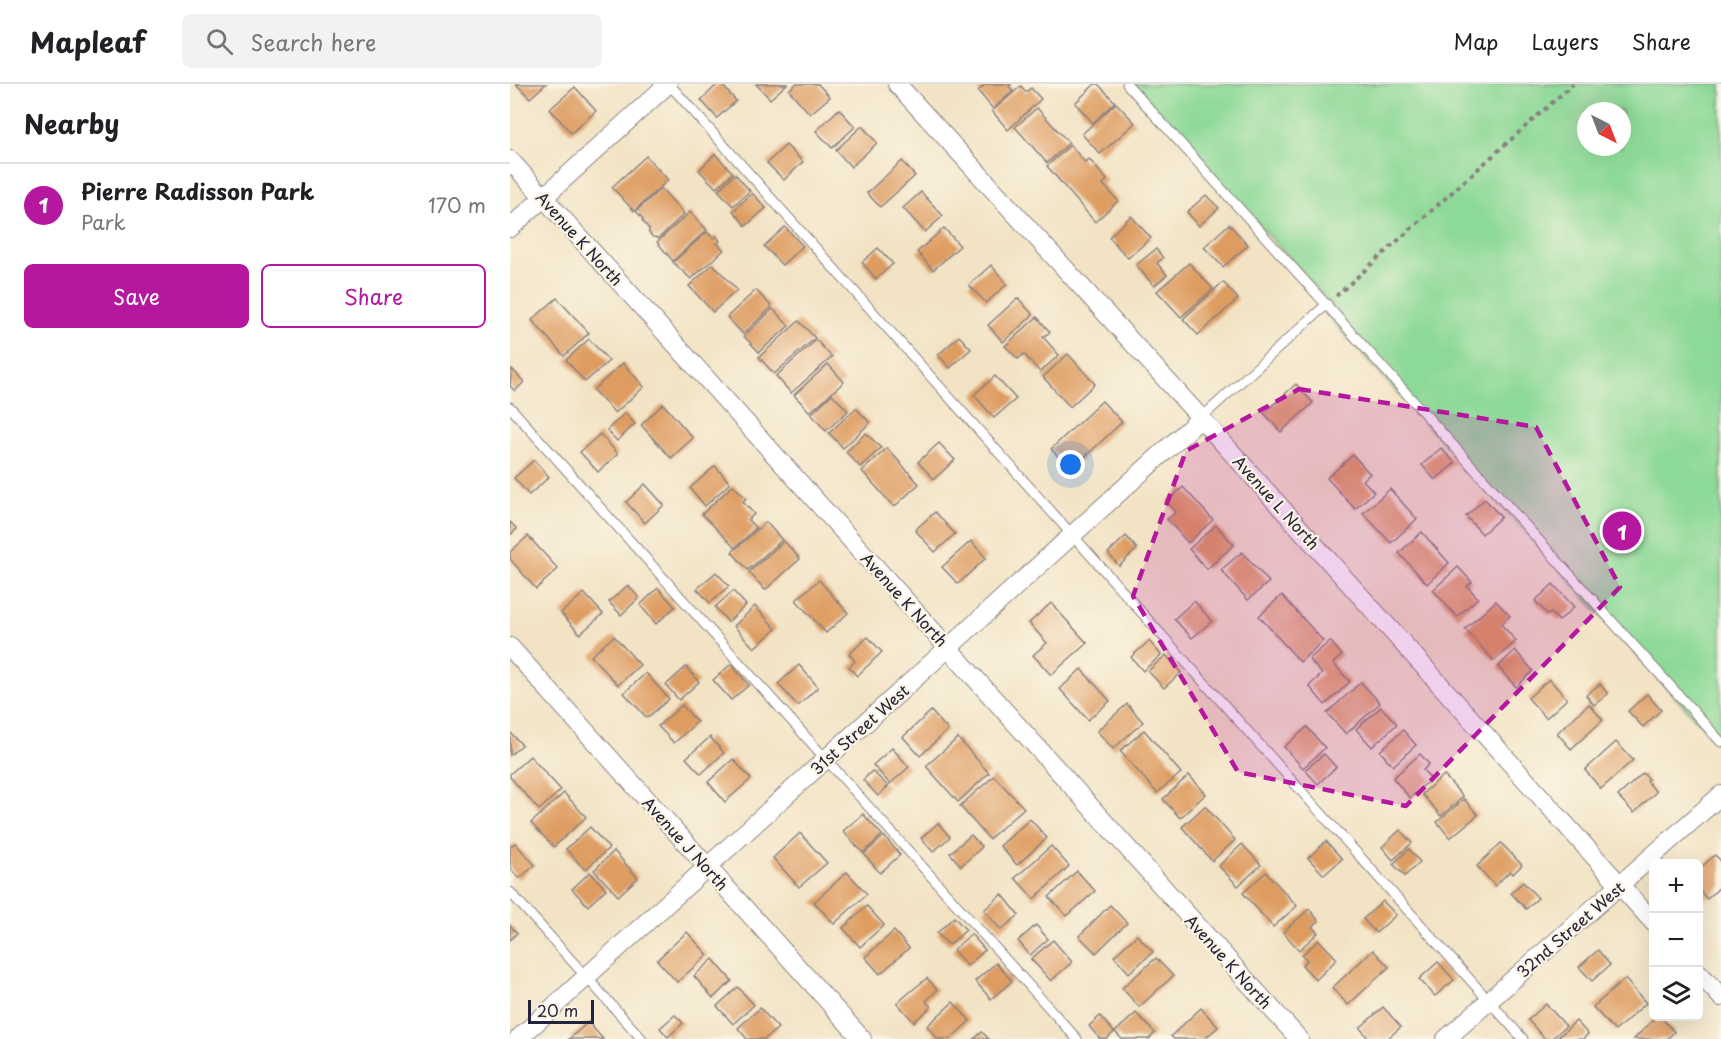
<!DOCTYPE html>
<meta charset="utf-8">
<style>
:root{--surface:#fff;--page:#f2f2f2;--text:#202124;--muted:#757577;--line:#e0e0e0;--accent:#b5179e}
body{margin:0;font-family:"Playpen Sans",sans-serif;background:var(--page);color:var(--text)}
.controls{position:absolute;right:18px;bottom:18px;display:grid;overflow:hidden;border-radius:9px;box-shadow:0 6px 24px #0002}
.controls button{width:54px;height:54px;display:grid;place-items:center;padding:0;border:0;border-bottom:2px solid var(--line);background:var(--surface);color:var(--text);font:30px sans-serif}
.compass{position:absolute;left:1067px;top:18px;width:54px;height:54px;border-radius:50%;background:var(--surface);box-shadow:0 6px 24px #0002;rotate:138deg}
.scale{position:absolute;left:18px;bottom:15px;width:66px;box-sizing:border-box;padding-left:6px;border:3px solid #22223b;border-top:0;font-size:16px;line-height:21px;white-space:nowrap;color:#22223b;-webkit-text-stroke:4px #fcf5e5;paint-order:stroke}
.you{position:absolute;left:561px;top:381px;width:21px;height:21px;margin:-15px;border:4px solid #fff;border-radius:50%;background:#1a73e8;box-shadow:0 0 0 9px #1a73e833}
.badge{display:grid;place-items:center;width:39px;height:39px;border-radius:50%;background:var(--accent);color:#fff;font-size:20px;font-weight:700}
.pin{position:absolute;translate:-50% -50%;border:3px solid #fff;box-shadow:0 2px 6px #0006}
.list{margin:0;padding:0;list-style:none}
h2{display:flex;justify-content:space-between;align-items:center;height:78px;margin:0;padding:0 24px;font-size:26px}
h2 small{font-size:20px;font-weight:400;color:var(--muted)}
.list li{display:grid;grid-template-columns:39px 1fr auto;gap:18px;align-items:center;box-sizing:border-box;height:84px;padding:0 24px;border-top:2px solid var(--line)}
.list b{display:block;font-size:22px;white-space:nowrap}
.list p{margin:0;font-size:20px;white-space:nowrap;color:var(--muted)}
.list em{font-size:20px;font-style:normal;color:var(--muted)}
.actions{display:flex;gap:12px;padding:18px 24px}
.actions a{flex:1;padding:14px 0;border:2px solid var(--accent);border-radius:9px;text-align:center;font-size:21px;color:var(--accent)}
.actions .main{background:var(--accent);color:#fff}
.icon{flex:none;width:33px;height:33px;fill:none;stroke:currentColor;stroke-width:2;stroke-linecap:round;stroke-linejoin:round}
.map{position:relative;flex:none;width:1211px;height:955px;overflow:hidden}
header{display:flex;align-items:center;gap:36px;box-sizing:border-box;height:84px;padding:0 30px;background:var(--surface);border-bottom:2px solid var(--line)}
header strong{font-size:28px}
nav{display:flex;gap:33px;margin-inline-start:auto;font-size:21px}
.search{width:420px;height:54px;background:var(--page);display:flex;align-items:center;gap:15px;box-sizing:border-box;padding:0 21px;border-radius:9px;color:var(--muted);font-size:22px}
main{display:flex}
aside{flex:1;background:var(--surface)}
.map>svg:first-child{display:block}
</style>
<header>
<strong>Mapleaf</strong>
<div class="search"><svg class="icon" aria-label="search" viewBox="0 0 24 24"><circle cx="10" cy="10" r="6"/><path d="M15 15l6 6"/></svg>Search here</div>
<nav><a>Map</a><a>Layers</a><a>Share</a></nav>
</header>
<main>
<aside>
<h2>Nearby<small></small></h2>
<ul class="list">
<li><span class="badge">1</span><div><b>Pierre Radisson Park</b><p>Park</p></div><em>170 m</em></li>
</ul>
<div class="actions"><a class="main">Save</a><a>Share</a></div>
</aside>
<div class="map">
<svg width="1211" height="955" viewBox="0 0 1211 955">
<rect width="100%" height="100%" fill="#fcf5e5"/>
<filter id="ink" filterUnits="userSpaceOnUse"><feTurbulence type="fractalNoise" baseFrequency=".0167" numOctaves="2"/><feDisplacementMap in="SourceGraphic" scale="12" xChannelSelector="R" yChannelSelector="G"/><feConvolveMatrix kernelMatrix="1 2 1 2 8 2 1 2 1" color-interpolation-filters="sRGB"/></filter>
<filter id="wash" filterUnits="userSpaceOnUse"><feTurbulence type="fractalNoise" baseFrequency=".008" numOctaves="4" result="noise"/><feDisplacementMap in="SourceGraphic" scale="24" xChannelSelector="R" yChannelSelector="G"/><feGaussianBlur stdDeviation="1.35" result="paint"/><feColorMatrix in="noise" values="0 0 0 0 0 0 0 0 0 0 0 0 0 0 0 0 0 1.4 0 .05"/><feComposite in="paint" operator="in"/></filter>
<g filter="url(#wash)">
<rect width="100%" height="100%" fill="#f2e3c5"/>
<!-- green -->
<path fill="#8dd997" stroke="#587e69" stroke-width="1.5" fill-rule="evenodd" d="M623 0H1211V663L816 230 823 223ZM1076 27H1112V63H1076Z"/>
<g id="blocks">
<!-- building -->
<g fill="#de9c60">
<polygon points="6,0 36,0 20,14"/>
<polygon points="208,0 211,0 226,17 207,34 191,16"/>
<polygon points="246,0 277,0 260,15"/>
<polygon points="286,0 308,0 320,13 300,30 279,6"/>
<polygon points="476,0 501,0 499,2 503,7 483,25 468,7"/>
<polygon points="585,0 588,0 605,18 583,39 565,19"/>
<polygon points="511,2 516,8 521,4 531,15 498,46 482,27"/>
<polygon points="65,3 86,27 61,49 40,25"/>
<polygon points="606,19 625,39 590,70 572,50"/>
<polygon points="527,24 559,59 537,79 505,43"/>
<polygon points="329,25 345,43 322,64 306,47"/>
<polygon points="352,42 367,59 341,83 326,66"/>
<polygon points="276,61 293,78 274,96 257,79"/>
<polygon points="560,61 575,78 579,75 597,96 593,100 608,117 585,138 537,82"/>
<polygon points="205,70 223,89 206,104 189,86"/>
<polygon points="136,72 158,96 124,127 102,103"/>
<polygon points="392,77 405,92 370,123 357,109"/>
<polygon points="225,90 240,107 223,122 208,106"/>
<polygon points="151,104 174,130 149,154 143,153 139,149 139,145 132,136 133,135 126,127"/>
<polygon points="411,108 433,132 415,148 393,124"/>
<polygon points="242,109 256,124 236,142 223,127"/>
<polygon points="696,111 709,124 689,142 677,128"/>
<polygon points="180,128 197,146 163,177 147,158"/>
<polygon points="621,132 641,154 618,174 599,153"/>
<polygon points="719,140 738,161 713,183 694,163"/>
<polygon points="275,143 293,162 272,181 254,162"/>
<polygon points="434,144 450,162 423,186 407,168"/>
<polygon points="197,148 203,154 206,152 210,157 207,159 214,166 181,195 163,178"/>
<polygon points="368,164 383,180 366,195 352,178"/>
<polygon points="646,165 653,174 647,179 657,191 644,202 626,181"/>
<polygon points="679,179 703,205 671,233 647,207"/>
<polygon points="203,180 227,206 203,228 179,202"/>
<polygon points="481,181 497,200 476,219 459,201"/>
<polygon points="713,198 728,215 688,251 673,235"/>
<polygon points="246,206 262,223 233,250 217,233"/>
<polygon points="47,214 79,249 54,272 22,236"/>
<polygon points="508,214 523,231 493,258 478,241"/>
<polygon points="263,225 279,242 249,268 234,252"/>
<polygon points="527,233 540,248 533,253 549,271 530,288 514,270 508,275 495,262"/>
<polygon points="289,237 305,254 264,290 249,273"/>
<polygon points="449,252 461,265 440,284 428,271"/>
<polygon points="79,255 99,277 75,298 56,276"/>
<polygon points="306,256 322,273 281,309 266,292"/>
<polygon points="558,270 585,300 560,323 533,293"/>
<polygon points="113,279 134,303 105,329 83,306"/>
<polygon points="318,280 334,298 300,328 284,311"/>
<polygon points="2,285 14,298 5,307 0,302"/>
<polygon points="485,292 506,315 484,334 464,311"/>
<polygon points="786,300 803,319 771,348 754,329"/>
<polygon points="322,310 338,327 316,347 301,330"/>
<polygon points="592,317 612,338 561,386 541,365"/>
<polygon points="153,320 183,354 161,374 131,341"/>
<polygon points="346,324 360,339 333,364 319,349"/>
<polygon points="115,329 125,340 107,357 97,346"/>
<polygon points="356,349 371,364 350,383 336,368"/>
<polygon points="90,350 108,370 88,388 70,368"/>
<polygon points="429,359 445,376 424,395 408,378"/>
<polygon points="377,364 409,400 384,423 352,387"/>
<polygon points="931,364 945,379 925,396 912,381"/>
<polygon points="843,371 860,390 853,396 864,408 845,425 817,394"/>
<polygon points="24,376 39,393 19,411 4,394"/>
<polygon points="205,382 220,399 195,422 180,404"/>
<polygon points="135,400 154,421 135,439 116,418"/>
<polygon points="223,401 236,414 233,418 244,430 238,436 246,444 225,464 192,430"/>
<polygon points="673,403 703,436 678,459 657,435 666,428 657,418"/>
<polygon points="880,405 907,435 881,459 853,429"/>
<polygon points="975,415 991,433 972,450 956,432"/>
<polygon points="425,428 445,450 425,468 405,446"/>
<polygon points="0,438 7,445 0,451"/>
<polygon points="256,438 272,456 238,486 222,468"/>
<polygon points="706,441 724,461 697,485 679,465"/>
<polygon points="912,448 939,479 917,500 889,469"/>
<polygon points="18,452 48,485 26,505 0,475 0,468"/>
<polygon points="616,452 627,465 609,482 598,469"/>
<polygon points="274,457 290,475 255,506 239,488"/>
<polygon points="461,457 476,474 448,500 432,483"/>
<polygon points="732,468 759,498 738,516 711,486"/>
<polygon points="948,483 962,498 957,502 968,514 947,533 923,506"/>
<polygon points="206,488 219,502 200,519 187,505"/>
<polygon points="309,496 338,529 316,549 286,516"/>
<polygon points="1043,500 1064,523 1049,537 1041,529 1038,531 1025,517"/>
<polygon points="118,501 129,514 111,531 99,518"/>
<polygon points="148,504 165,523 146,540 130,521"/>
<polygon points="223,507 236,521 218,538 205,523"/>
<polygon points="74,509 93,530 70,550 51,529"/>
<polygon points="772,511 813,557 790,578 749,532"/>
<polygon points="684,517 702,537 682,554 664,535"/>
<polygon points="986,517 1000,532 991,540 1006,557 984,577 955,545"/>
<polygon points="541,519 577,559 541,591 523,571 537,559 519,539"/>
<polygon points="245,522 266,545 244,564 224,542"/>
<polygon points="104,552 130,581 108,601 81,572"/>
<polygon points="358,553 372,568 347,592 339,583 345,577 339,570"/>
<polygon points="639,557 651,571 633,587 621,573"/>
<polygon points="820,557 832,571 823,579 840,598 815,621 799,602 812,590 799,575"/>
<polygon points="1005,566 1023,587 1006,603 988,583"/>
<polygon points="656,571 671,589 654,604 638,587"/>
<polygon points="221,580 239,601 221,616 203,596"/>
<polygon points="289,581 308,603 288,622 268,600"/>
<polygon points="176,583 189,598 169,616 156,601"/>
<polygon points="571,585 600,617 578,636 550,605"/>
<polygon points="136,589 159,615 137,634 114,609"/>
<polygon points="1039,595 1057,615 1036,634 1018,614"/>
<polygon points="851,598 870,619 836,650 817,629"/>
<polygon points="1090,600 1098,610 1084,621 1076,611"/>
<polygon points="1137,610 1151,626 1133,643 1118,627"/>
<polygon points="617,620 633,638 603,665 587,647"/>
<polygon points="1079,620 1093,636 1061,665 1047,649"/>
<polygon points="172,621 187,638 164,659 148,642"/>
<polygon points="871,623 887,640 862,663 846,645"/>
<polygon points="421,627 438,646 410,672 393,653"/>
<polygon points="797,643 815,664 793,684 774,663"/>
<polygon points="634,646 671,689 647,709 610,667"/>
<polygon points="893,646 906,661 883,682 870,667"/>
<polygon points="0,648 12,661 0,671"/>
<polygon points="200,653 214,669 191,690 176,674"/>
<polygon points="448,654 479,689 448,718 416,682"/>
<polygon points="1106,658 1123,676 1091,705 1075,686"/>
<polygon points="382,664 399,683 380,700 363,681"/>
<polygon points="814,670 826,683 808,700 795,686"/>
<polygon points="910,670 919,680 913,686 921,695 900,714 883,694"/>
<polygon points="20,672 51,706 29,726 0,693 0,690"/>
<polygon points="223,675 241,695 215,718 198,698"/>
<polygon points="362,687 378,702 368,712 353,696"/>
<polygon points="1133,689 1139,695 1137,697 1146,708 1124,729 1108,712"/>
<polygon points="679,691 696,710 670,734 653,715"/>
<polygon points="934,691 953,713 931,732 912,710"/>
<polygon points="484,692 514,724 479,755 450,722"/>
<polygon points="54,709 76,733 44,763 21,739"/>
<polygon points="954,715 968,731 940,754 927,738"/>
<polygon points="695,722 725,756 702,777 672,743"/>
<polygon points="353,730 372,751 353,769 333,747"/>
<polygon points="520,735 537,754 507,781 490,762"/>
<polygon points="428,739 440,753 423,768 411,754"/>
<polygon points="80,743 99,764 75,786 56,765"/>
<polygon points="890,746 902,759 883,776 872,763"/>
<polygon points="290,749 317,779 289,803 263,774"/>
<polygon points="461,751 472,763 451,782 440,769"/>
<polygon points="374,752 390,771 370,789 354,770"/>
<polygon points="816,757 832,775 814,791 798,774"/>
<polygon points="5,759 25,781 9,795 0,784 0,763"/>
<polygon points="991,759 1012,781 1003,790 1000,787 985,802 967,782"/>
<polygon points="732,760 751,781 728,802 709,782"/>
<polygon points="541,762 559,782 524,815 505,794"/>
<polygon points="899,765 910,778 895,792 883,780"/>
<polygon points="104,767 128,794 108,812 84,786"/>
<polygon points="1205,771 1211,777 1211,802 1197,815 1188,805 1188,786"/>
<polygon points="567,787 585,807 557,832 539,813"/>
<polygon points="80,788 96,805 78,822 62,805"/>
<polygon points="337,788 357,810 324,840 304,818"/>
<polygon points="756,788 787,822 763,843 733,809"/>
<polygon points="1013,798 1028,814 1016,825 1001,809"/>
<polygon points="492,810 509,831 491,846 474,826"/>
<polygon points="873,817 886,831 866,849 853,835"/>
<polygon points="600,821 617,839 586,869 569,852"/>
<polygon points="357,822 374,841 350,863 333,844"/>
<polygon points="799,825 809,837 802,843 808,849 789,866 773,848"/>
<polygon points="444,833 456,846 439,861 427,849"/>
<polygon points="0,841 7,849 0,856"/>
<polygon points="526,841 538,855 520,871 508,857"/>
<polygon points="384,847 399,864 370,890 355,873"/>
<polygon points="177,848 198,871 167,898 147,876"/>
<polygon points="461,850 475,866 457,882 443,866"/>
<polygon points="627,851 643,868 619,889 604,872"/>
<polygon points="543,856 562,878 541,897 521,875"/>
<polygon points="809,856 827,875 806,896 792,881 797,876 792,871"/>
<polygon points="863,866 879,883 838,921 822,904"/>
<polygon points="1088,866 1100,881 1082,897 1069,883"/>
<polygon points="646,874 663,892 629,923 612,904"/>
<polygon points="203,875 222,897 203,914 184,892"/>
<polygon points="928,878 944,896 925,912 909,895"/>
<polygon points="486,879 502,897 481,915 465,897"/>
<polygon points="417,894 427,906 416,917 421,923 404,938 387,919"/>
<polygon points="1115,895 1136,919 1105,947 1083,923"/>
<polygon points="228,903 244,921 223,940 207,922"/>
<polygon points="443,918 460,937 440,955 428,955 417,942"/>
<polygon points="1036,920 1056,942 1041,955 1035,955 1018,936"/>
<polygon points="873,923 891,943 877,955 859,955 850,944"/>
<polygon points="250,924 268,944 255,955 237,955 228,944"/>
<polygon points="691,924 708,943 694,955 664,955 661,952"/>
<polygon points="626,929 645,949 639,955 612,955 605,948"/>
<polygon points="165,931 173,939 158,953 150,944"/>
<polygon points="590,932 604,948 597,955 590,955 579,942"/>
<polygon points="1147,932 1150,932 1164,948 1157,955 1124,955"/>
<polygon points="1066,937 1078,950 1073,955 1046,955"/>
<polygon points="78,938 93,955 59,955"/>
<polygon points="472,948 479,955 464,955"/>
</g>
</g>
</g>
<g filter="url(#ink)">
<use href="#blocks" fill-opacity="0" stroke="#8a8280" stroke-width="1.5"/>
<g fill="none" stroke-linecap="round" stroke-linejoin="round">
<!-- service casing -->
<g stroke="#8a8280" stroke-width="11">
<g id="service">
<polyline points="159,0 1013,955"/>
<polyline points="617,0 1211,658"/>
<polyline points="0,323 567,955"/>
<polyline points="691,334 817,220"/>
<polyline points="0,808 132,955"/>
</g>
</g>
<!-- minor casing -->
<g stroke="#8a8280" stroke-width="20">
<g id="minor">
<polyline points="387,0 670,311 1144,839"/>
<polyline points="0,76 789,955"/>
<polyline points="0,144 158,0"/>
<polyline points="0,563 352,955"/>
<polyline points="1188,888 1211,913"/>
<polyline points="8,955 691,334"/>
<polyline points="936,955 1211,711"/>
</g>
</g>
<!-- path -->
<polyline stroke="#8a8280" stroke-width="4" stroke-dasharray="4.5 4.5" stroke-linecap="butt" points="826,212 1063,0"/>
<!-- service -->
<use href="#service" stroke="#fff" stroke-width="9"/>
<!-- minor -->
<use href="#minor" stroke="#fff" stroke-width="18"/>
</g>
</g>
<!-- marked area -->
<path fill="#b5179e" fill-opacity="0.2" stroke="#b5179e" stroke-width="4.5" stroke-dasharray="12 8" stroke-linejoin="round" d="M789 305 1026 343 1110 503 896 722 728 688 623 512 676 367Z"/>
<g text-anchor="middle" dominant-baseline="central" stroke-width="4.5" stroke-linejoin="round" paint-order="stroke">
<!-- street labels -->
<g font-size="16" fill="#22223b" stroke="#fcf5e5">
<text transform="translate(70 154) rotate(48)">Avenue K North</text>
<text transform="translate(767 418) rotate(48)">Avenue L North</text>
<text transform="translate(395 515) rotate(48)">Avenue K North</text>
<text transform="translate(349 645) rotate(-42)">31st Street West</text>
<text transform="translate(176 759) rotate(48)">Avenue J North</text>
<text transform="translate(1060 845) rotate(-41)">32nd Street West</text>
<text transform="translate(719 877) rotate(48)">Avenue K North</text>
</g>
</g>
</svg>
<div class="controls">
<button>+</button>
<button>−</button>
<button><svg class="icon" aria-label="layers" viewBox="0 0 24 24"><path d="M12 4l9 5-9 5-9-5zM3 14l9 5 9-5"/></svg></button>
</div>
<svg class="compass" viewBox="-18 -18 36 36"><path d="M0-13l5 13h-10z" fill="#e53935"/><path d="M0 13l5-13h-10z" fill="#757577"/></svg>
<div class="scale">20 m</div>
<div class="you"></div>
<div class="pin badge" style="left:1112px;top:447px">1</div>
</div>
</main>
